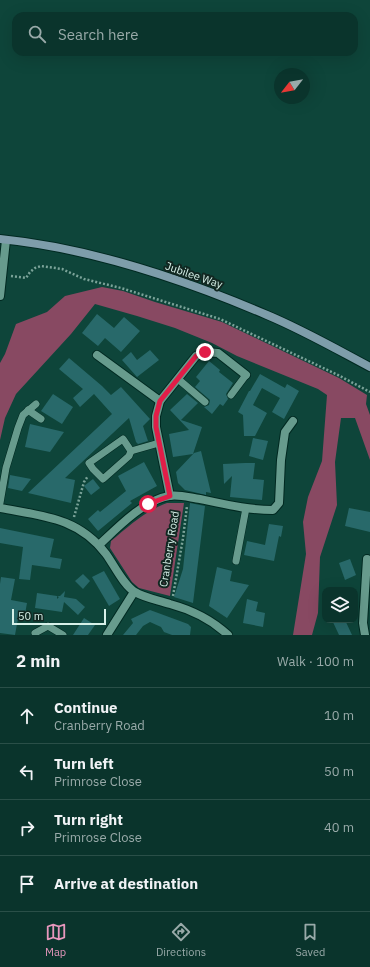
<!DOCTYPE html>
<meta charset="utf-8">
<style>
:root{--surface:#0a342c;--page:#183f38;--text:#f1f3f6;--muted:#99aaa9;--line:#2a4f48;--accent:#e797bd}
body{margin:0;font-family:"IBM Plex Sans",sans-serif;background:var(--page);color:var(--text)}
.controls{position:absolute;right:12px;bottom:12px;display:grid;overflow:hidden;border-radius:8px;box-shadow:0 4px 16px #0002}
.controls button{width:36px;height:36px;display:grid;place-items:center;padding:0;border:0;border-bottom:1px solid var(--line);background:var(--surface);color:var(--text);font:20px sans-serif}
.compass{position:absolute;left:274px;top:68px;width:36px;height:36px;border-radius:50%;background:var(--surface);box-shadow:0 4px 16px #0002;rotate:239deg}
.scale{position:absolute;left:12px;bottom:10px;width:94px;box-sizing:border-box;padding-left:4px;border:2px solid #d7f1e9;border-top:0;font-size:11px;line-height:14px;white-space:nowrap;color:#d7f1e9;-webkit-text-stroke:3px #112721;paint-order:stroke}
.stop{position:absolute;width:12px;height:12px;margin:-9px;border:3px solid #e11d48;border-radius:50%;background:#fff}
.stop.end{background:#e11d48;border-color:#fff;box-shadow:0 1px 4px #0008}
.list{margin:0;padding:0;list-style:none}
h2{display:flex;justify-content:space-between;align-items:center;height:52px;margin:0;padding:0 16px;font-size:17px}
h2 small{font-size:13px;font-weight:400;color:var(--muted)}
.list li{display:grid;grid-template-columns:26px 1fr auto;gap:12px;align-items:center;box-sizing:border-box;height:56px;padding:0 16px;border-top:1px solid var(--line)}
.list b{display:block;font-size:15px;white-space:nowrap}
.list p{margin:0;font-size:13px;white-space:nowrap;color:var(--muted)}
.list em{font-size:13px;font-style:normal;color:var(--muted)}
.icon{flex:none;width:22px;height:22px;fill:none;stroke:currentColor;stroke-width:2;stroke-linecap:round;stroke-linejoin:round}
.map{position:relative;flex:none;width:370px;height:635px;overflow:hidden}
.search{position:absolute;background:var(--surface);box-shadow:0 4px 16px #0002;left:12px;right:12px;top:12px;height:44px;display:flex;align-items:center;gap:10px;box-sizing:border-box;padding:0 14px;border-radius:12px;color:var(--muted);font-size:15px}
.sheet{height:276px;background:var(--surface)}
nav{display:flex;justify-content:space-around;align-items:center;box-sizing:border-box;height:56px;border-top:1px solid var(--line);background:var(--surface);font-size:11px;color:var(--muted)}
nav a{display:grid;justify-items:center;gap:2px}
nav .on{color:var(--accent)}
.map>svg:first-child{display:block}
</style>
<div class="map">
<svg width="370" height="635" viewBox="0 0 370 635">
<rect width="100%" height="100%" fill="#0e453a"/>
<!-- green -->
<g fill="#884962">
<polygon points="102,287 123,291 155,302 222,322 339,378 367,395 366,404 370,415 370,460 355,418 341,418 335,462 337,505 320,557 318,613 312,635 293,635 306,554 303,522 308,497 322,461 327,395 318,389 237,356 212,343 175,328 137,316 95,304 71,334 16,394 5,418 0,440 0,363 5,354 16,324 47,312 65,296"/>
<path d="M167 503H184L170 596 139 588 132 582 110 548 111 541C129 526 145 511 167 503Z"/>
</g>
<!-- building -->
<g fill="#28696a">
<polygon points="97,314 114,328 124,317 140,331 121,352 105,338 98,346 82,333"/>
<polygon points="150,350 159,360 137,377 122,360 131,352 137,360"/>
<polygon points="69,358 102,386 111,395 121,387 150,419 143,426 148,441 138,444 136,442 129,418 65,478 75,480 71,503 28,493 112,414 94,394 80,407 73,398 83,389 59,369"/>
<polygon points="209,361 220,370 219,372 233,383 226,394 228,399 223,406 220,404 212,414 204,407 209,405 210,400 195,387 200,381 196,377"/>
<polygon points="260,374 285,388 287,384 299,391 284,419 272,412 280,398 262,388 253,405 267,413 255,436 244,436 243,415 238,412 249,391 250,391"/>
<polygon points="53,394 73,407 62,424 41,411"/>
<polygon points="187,394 198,403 181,420 202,427 193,454 173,457 169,434 189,430 170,410"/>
<polygon points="30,424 64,432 50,452 25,447"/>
<polygon points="253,438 268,441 263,460 249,456"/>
<polygon points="201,451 211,493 206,492 206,495 185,490 178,483 176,472 194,453"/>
<polygon points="144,462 157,486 130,501 132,503 98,531 88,519 98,510 100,512 126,491 118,476"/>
<polygon points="245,463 255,463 253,479 264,480 262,500 230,497 232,476 224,484 223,464"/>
<polygon points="10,475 31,479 22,491 8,488"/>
<polygon points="93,479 100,488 91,495 84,486"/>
<polygon points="190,503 205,506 193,603 174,597 183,569"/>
<polygon points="349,508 370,512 370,532 345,526"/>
<polygon points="269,524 283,526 281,537 279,536 274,561 244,555 247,541 265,545"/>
<polygon points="0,528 54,539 50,557 62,559 60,569 32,565 30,580 19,579 23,547 0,543"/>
<polygon points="350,559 356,575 345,580 339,563"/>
<polygon points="217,567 232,571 230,581 249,585 227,618 209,606"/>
<polygon points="104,571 120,599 109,606 92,577"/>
<polygon points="83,574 90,581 83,589 75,581"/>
<polygon points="1,577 15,579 11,600 27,603 25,614 19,613 15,635 0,633 0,584"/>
<polygon points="65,591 64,597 76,599 85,607 78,615 64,602 62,612 35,608 37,593 57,596 57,599 59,597 57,596 60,596"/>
<polygon points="247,599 258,602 256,611 265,613 263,627 243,623"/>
<polygon points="150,610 188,624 191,627 190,635 172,635 164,632 161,627 150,622 143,626 136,635 123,635 133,623 131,619"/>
<polygon points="84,618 95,625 88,635 73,635"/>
<polygon points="332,620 345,620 352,635 339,635"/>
</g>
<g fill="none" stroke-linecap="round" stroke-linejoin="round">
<!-- lane casing -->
<g stroke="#002921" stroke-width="8">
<g id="lane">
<polyline points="178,379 205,402"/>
<polyline points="231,395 246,375"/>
<polyline points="28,410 41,419"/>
<polygon points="123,439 131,451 129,456 103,479 93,469 89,463"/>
<polyline points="131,451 159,443"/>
<polyline points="0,503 6,468 18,428 23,415 36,404"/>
<polyline points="236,561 246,508"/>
<polyline points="35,633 48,626 63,635"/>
</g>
</g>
<!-- street casing -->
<g stroke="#002921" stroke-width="10">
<g id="street">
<polyline points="0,296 6,240"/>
<polyline points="97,355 160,401"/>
<polyline points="170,496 156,427 156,416 160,401 196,356 205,352 218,353 246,375"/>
<path d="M0 508C42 516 78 517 106 554 114 565 124 586 135 592 145 598 158 600 170 604 192 610 211 619 228 635"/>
<path d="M99 545C117 528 144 500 169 496 179 494 191 498 200 499 224 504 248 510 273 510L279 503 281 460 285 432 293 421"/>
<polyline points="107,635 134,592"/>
<polyline points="365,635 363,623 367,559"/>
</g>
</g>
<!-- secondary casing -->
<g stroke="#002921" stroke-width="10">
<path id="secondary" d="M0 239C91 248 183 279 267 315 303 330 336 349 370 367"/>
</g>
<!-- path -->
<g stroke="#7ba399" stroke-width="2.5" stroke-dasharray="2 2" stroke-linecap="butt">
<polyline points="11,276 26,278 30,272 35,268 41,266 62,269 84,279 121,288 220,319 338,375 370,392"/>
<polyline points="74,517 84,482 88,476"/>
<polyline points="173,596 183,538 187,506"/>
</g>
<!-- lane -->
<use href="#lane" stroke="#679b8d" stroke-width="7"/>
<!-- street -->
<use href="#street" stroke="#679b8d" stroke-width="8"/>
<!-- secondary -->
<use href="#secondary" stroke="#7e9daa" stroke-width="8"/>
</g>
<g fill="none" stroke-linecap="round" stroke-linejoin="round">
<!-- route -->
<polyline stroke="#e11d48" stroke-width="5" points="148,504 170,496 156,427 156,416 160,401 196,356 205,352"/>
</g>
<g text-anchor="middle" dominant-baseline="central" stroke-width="4" stroke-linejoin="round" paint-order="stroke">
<!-- street labels -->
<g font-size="11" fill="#d7f1e9" stroke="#112721">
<text transform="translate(194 275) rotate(19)">Jubilee Way</text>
<text transform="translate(169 549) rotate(-81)">Cranberry Road</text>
</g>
</g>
</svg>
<div class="controls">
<button><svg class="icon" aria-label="layers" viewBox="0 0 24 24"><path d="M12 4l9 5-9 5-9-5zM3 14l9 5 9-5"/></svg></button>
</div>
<svg class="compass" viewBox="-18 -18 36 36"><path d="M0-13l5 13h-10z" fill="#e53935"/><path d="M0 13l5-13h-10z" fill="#99aaa9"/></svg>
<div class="scale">50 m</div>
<div class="stop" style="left:148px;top:504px"></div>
<div class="stop end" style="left:205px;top:352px"></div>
<div class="search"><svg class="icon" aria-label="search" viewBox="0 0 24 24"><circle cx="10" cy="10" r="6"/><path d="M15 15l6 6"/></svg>Search here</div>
</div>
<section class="sheet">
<h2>2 min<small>Walk · 100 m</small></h2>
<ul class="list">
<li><svg class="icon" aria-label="ahead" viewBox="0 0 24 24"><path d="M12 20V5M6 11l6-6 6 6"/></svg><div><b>Continue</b><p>Cranberry Road</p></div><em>10 m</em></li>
<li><svg class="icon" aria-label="left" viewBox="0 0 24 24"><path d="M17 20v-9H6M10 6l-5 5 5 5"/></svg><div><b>Turn left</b><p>Primrose Close</p></div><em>50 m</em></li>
<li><svg class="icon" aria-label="right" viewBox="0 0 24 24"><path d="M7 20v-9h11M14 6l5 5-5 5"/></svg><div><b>Turn right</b><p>Primrose Close</p></div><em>40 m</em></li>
<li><svg class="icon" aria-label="arrive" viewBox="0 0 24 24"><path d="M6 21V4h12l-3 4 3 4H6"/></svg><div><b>Arrive at destination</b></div></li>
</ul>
</section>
<nav>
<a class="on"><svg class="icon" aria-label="map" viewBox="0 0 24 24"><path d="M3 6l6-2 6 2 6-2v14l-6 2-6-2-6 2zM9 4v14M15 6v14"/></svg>Map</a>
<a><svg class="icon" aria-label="directions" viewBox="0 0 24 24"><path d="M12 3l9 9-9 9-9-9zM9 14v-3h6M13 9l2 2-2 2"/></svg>Directions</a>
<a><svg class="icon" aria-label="saved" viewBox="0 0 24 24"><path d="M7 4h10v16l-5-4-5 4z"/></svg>Saved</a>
</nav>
